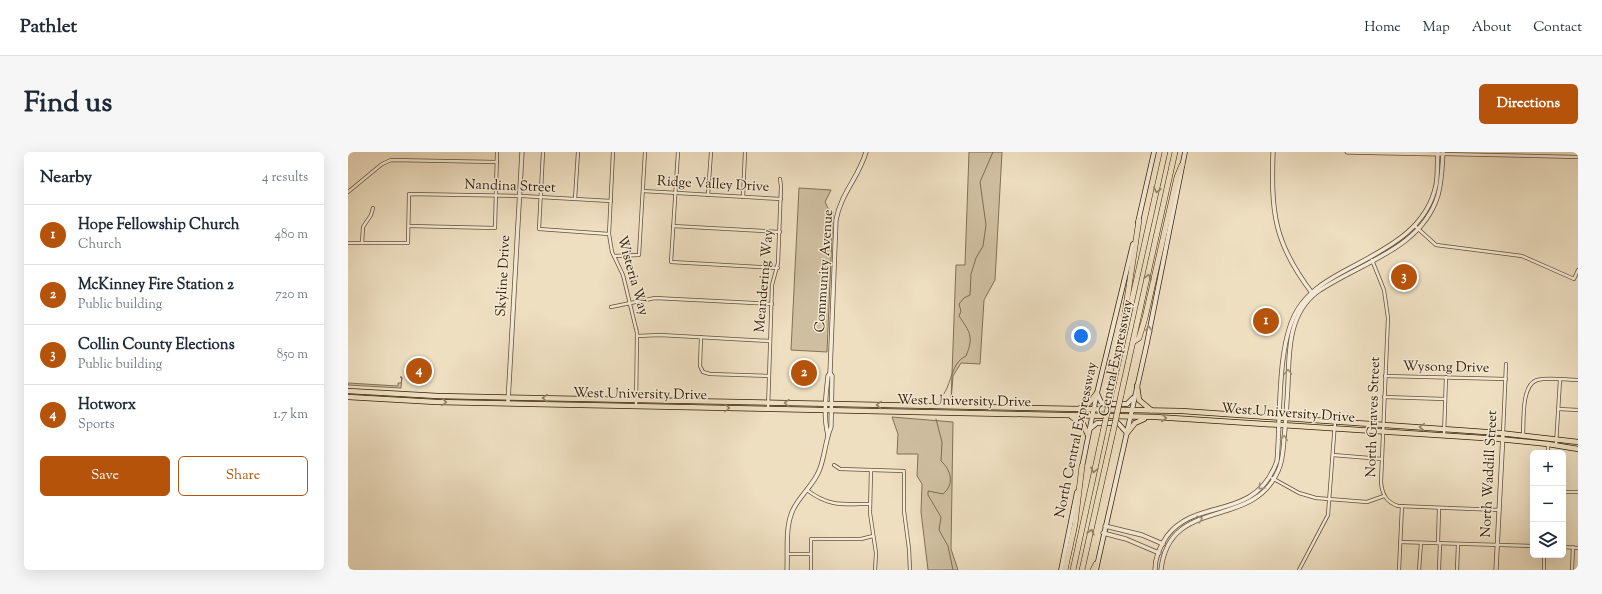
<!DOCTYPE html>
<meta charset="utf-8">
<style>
:root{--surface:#fff;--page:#f6f6f7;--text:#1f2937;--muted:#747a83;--line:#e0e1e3;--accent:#b45309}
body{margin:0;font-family:"Sorts Mill Goudy",serif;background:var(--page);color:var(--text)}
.controls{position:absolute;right:12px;bottom:12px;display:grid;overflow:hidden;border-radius:6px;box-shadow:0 4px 16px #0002}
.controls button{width:36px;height:36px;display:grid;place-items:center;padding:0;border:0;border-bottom:1px solid var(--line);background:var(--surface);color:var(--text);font:20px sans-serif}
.you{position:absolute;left:733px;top:184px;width:14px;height:14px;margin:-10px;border:3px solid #fff;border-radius:50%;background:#1a73e8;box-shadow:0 0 0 6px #1a73e833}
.badge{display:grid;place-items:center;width:26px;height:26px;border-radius:50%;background:var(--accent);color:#fff;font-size:13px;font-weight:700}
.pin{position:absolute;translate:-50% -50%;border:2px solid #fff;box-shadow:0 1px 4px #0006}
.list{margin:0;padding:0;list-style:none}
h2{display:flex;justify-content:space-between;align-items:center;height:52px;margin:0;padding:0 16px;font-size:17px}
h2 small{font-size:13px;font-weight:400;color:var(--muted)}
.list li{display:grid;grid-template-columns:26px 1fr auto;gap:12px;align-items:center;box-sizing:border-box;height:60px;padding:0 16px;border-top:1px solid var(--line)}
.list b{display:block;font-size:15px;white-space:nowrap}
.list p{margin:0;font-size:13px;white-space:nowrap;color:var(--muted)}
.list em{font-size:13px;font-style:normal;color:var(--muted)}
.actions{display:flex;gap:8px;padding:12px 16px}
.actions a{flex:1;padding:9px 0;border:1px solid var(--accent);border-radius:6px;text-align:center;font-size:14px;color:var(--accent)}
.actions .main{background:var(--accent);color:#fff}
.icon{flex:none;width:22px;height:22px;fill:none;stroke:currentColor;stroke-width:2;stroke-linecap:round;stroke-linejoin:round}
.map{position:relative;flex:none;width:1230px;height:418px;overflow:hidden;border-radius:6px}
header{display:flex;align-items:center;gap:24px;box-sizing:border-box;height:56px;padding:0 20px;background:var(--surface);border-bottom:1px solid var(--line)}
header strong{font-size:19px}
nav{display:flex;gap:22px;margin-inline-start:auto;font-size:14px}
.intro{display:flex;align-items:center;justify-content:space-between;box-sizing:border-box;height:96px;padding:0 24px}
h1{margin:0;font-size:28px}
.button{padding:10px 18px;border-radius:6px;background:var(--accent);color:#fff;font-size:14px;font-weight:700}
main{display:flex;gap:24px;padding:0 24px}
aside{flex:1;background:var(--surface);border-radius:6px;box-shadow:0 4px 16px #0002}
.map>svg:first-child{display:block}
</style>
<header>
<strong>Pathlet</strong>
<nav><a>Home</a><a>Map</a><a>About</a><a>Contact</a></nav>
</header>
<div class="intro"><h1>Find us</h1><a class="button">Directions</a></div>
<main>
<aside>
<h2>Nearby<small>4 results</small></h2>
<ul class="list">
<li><span class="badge">1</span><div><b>Hope Fellowship Church</b><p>Church</p></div><em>480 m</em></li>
<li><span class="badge">2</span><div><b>McKinney Fire Station 2</b><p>Public building</p></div><em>720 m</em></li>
<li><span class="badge">3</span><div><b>Collin County Elections</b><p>Public building</p></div><em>850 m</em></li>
<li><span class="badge">4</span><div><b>Hotworx</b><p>Sports</p></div><em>1.7 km</em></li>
</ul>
<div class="actions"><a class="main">Save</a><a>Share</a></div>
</aside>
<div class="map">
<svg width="1230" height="418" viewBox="0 0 1230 418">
<rect width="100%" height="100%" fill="#eedfc1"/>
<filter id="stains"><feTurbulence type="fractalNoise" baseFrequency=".005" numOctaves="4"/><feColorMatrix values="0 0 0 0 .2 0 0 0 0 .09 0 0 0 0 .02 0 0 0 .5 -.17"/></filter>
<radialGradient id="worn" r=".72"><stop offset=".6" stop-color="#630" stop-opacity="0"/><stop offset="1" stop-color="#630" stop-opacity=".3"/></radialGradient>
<!-- green -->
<g fill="#cfbfa1" stroke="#827054">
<polygon points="621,0 654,0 647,128 636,148 632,212 613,211 605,224 603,249 608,113 617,113"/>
<polygon points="451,36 483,38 477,50 480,56 485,60 479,200 443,198"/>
<polygon points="52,225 54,225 53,236 0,233 0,231 50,234 50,231 53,231 54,226"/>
<polygon points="544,265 605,270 603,397 610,418 580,418 573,360 574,332 569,324 570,302 549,302 550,282"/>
</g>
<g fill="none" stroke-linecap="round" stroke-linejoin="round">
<!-- stream -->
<g stroke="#7f6c51" stroke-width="1">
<path d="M591 250C593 245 597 241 599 236 604 224 606 209 618 204 626 185 622 180 611 164L613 159 611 152 616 146 622 143 623 122 628 106 635 94 638 73 632 30 645 0"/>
<path d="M588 267 594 290 593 309C603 318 607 332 595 342L580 339V343L593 365 591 378 600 394 605 418"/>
</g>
<!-- minor casing -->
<g stroke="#645036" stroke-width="4">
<g id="minor">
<polyline points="195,0 191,77 261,82"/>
<polyline points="265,0 261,82 264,100 275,123 289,181 288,254"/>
<polyline points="330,0 323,110 430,116"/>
<polyline points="1095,2 1230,5"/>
<polyline points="295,39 433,47"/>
<polyline points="0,40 34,12 43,8 149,10"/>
<polyline points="360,43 363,0"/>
<polyline points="395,45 397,0"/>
<polyline points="227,47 230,0"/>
<polyline points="61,74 147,76 149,0"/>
<polyline points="325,74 432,80"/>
<polyline points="1067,74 1088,93 1174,104 1226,127 1230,118"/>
<polyline points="0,91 60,91 61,42 174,44 263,49"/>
<polyline points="14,91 15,75 23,63 25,56"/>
<polyline points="266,104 291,103 297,0"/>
<path d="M1024 108 1036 138 1040 166 1033 330C1034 342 1038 350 1050 354L1151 358"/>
<polyline points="263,155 307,146 424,152"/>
<polyline points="289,184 312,183 422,189"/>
<polyline points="353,185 352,214 355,220 362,222 421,224"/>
<polyline points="1037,224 1158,227"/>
<polyline points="1036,245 1097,247"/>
<polyline points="420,257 424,133 430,111 433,34 432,27"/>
<polyline points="1211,257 1230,258"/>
<polyline points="1155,281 1158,212"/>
<polyline points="1096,283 1098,225"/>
<path d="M1175 283C1176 269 1173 233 1189 228 1201 225 1217 228 1230 228"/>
<polyline points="1208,293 1212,228"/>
<polyline points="1200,301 1200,292"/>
<polyline points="985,303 1034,307"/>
<polyline points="486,313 492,317 556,319 556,359 561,397 562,418"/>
<polyline points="523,318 522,361 528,401 527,418"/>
<polyline points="924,326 951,341 968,346 1019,350 1036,344"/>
<path d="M459 338C481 355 495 352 522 352"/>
<polyline points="1215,340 1230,340"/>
<polyline points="1052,390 1185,394"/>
<polyline points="1090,391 1091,356"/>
<polyline points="1215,395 1230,396"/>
<polyline points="440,402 463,402"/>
<polyline points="463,418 463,387 513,387 525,384"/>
<polyline points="951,418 980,363 987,270"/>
<polyline points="1051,418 1054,354"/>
<polyline points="1071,418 1073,391"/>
<polyline points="1091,418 1092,391"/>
<polyline points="1109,418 1110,392"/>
<polyline points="1196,418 1196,403"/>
<polyline points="1224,418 1225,395"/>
</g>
</g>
<!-- tertiary casing -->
<g stroke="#645036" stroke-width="5">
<g id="tertiary">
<path d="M925 0C923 61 926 91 964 141"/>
<polyline points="999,0 1092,2"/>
<polyline points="160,250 174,0"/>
<path d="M480 283C475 264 478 243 480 224L482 221"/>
<polyline points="757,374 794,383 815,392"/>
<polyline points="755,381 778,387 811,401"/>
<path d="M439 418C440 400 437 377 444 360 450 345 465 334 471 319 477 305 477 289 483 275L484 224 482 221 488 68C493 41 511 25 518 0"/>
<path d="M807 418C807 405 812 394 819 384 840 356 874 361 901 345 915 337 924 323 929 309 933 267 928 191 950 157 960 141 975 131 991 122 1030 100 1078 82 1088 33 1090 22 1089 11 1090 0"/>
<path d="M813 418C821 343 904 379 930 319 935 309 935 298 936 287 938 268 939 250 940 232 941 200 940 162 969 140 1011 111 1074 97 1090 43 1094 29 1094 14 1095 0"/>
<polyline points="1148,418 1155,281"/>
</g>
</g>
<!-- secondary casing -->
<g stroke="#362107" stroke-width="5.5">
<g id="secondary">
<polyline points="790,70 806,0"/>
<polyline points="749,241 753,250 759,252 779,252 785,246"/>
<polyline points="743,276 749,271 770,271 779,281"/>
<polyline points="734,315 749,241 785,92"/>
<polyline points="713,418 729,340"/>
<polyline points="748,418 799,191 837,0"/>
</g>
</g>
<!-- trunk casing -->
<g stroke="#362107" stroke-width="6">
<g id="trunk">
<polyline points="789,234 791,248 803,258"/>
<polyline points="0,239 90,244 834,259 1152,281 1230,290"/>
<polyline points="0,245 88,250 808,265 1151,287 1200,292 1230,297"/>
<polyline points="732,256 741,251 749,241"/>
<polyline points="724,265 735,272 740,283"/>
<polyline points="779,281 787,271 796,267"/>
</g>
</g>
<!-- motorway casing -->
<g stroke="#362107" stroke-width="6">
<g id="motorway">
<polyline points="776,168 791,68"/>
<polyline points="785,190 791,186 797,166 829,25 834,13"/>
<polyline points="763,242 817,0"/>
<polyline points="773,243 827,0"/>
<polyline points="717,418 727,372 734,314"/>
<polyline points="725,418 755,280"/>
<polyline points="734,418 765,280"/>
<polyline points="745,418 748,412"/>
</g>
</g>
<!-- minor -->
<use href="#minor" stroke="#f4ead7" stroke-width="2.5"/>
<!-- tertiary -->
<use href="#tertiary" stroke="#f4ead7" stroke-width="3.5"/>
<!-- secondary -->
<use href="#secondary" stroke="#f4ead7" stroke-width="4"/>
<!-- trunk -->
<use href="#trunk" stroke="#eedfc1" stroke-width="4.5"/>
<!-- motorway -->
<use href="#motorway" stroke="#eedfc1" stroke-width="5"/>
<!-- motorway-bridge casing -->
<g stroke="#362107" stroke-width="6" stroke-linecap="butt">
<g id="motorway-bridge">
<polyline points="755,280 763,242"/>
<polyline points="765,280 773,243"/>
</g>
</g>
<!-- motorway-bridge -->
<use href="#motorway-bridge" stroke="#eedfc1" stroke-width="5"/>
</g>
<!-- one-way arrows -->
<defs><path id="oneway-chevron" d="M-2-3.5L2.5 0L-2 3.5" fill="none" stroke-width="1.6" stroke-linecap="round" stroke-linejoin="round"/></defs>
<g stroke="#928064">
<use href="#oneway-chevron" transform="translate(809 38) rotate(103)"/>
<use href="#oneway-chevron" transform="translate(800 125) rotate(-77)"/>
<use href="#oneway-chevron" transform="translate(197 246) rotate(-179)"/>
<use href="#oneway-chevron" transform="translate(96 250) rotate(1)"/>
<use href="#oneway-chevron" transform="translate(439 251) rotate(-179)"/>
<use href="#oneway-chevron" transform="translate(531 253) rotate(-179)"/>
<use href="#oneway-chevron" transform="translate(379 256) rotate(1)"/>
<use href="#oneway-chevron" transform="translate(816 266) rotate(2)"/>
<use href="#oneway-chevron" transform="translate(1074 275) rotate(-177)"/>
<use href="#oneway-chevron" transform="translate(746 318) rotate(102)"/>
<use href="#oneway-chevron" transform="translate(743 380) rotate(-77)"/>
</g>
<g stroke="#9e9079">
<use href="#oneway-chevron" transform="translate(801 177) rotate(-81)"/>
<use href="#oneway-chevron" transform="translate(940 220) rotate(-89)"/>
<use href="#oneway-chevron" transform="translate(936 286) rotate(-84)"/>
<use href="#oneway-chevron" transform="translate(913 335) rotate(133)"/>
<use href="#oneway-chevron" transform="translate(852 367) rotate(-19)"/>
</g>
<g text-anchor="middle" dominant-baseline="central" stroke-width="3" stroke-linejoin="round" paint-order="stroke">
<!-- street labels -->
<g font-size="14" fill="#362107" stroke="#f4ead7">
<text transform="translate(365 33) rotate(3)">Ridge Valley Drive</text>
<text transform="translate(162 35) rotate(2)">Nandina Street</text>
<text transform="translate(477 119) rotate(-86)">Community Avenue</text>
<text transform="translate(156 124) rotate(-87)">Skyline Drive</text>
<text transform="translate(284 124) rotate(74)">Wisteria Way</text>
<text transform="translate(417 129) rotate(-85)">Meandering Way</text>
<text transform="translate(769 206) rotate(-78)">Central Expressway</text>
<text transform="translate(1098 216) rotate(1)">Wysong Drive</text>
<text transform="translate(292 243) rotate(1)">West University Drive</text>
<text transform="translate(616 250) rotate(1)">West University Drive</text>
<text transform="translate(940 262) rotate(4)">West University Drive</text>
<text transform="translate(1026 265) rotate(-88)">North Graves Street</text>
<text transform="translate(729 288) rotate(-78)">North Central Expressway</text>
<text transform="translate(1142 322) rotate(-87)">North Waddill Street</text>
</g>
</g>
<rect width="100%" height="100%" filter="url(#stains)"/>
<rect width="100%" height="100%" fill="url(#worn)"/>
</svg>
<div class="controls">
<button>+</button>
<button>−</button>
<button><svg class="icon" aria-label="layers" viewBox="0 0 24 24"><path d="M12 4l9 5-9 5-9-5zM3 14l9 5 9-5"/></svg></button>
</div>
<div class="you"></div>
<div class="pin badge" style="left:918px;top:169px">1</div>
<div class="pin badge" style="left:456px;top:221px">2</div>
<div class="pin badge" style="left:1056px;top:125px">3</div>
<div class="pin badge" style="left:71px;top:219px">4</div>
</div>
</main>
